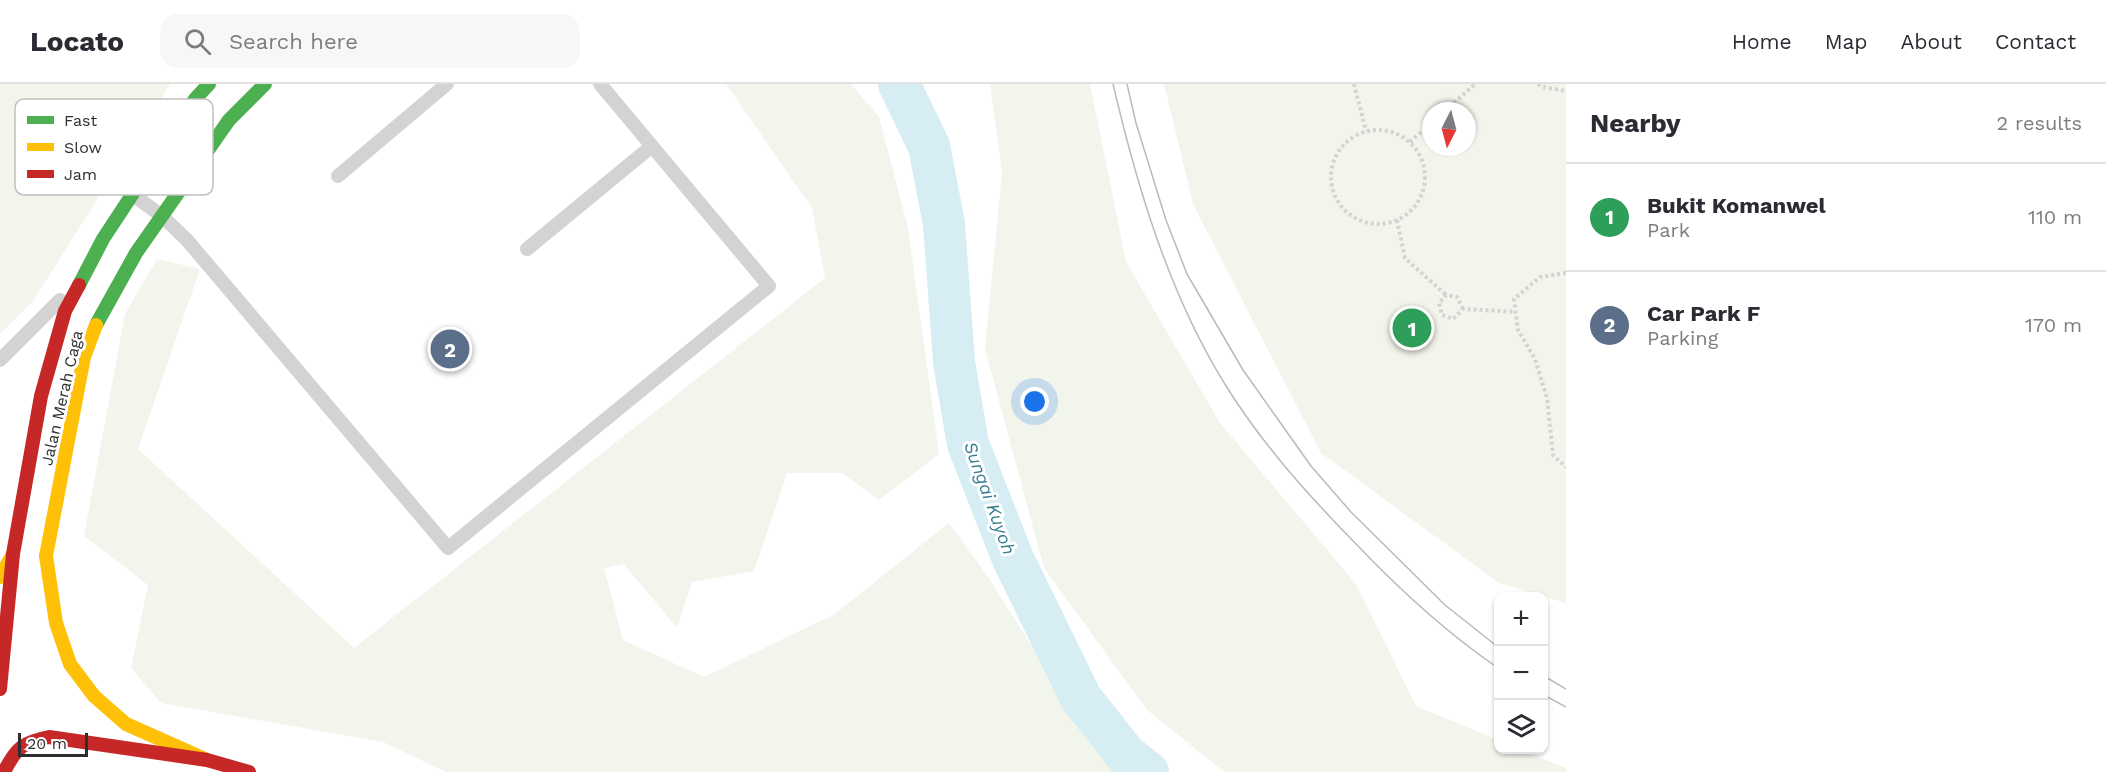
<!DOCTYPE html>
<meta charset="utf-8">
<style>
:root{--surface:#fff;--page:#f7f7f7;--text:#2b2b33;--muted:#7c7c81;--line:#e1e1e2;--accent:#777}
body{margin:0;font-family:"Work Sans",sans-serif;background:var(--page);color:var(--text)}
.controls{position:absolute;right:18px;bottom:18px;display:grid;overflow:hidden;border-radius:12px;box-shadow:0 2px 4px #0004}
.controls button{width:54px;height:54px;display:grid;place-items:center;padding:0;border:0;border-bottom:2px solid var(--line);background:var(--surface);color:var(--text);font:30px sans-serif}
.compass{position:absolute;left:1422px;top:18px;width:54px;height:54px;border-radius:50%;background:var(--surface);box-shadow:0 2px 4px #0004;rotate:186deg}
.scale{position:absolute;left:18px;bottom:15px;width:70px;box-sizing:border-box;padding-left:6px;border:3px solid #2e2e2e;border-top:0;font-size:16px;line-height:21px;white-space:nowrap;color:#2e2e2e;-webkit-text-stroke:4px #fff;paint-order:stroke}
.you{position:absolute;left:1035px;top:318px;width:21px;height:21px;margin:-15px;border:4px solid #fff;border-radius:50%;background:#1a73e8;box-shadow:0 0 0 9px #1a73e833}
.badge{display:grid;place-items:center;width:39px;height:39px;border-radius:50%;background:var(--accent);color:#fff;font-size:20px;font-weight:700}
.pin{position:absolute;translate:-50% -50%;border:3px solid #fff;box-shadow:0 2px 6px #0006}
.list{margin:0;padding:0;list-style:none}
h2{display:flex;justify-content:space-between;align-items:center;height:78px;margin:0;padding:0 24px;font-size:26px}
h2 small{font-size:20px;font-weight:400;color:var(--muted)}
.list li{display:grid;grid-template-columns:39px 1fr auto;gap:18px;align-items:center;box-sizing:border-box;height:108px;padding:0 24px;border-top:2px solid var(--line)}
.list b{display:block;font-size:22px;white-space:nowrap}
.list p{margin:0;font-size:20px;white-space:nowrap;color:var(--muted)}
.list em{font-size:20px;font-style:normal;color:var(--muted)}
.icon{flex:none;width:33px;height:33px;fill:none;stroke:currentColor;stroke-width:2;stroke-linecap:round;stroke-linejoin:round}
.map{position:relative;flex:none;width:1566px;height:688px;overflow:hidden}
header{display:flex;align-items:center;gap:36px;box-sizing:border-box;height:84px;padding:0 30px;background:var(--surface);border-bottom:2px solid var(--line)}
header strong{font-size:28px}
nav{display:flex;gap:33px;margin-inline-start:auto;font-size:21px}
.search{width:420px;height:54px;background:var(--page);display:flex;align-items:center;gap:15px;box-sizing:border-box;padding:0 21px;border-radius:18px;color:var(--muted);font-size:22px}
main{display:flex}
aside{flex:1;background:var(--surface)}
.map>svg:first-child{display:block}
</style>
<header>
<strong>Locato</strong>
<div class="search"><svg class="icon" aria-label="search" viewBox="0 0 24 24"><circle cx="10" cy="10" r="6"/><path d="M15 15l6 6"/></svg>Search here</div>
<nav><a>Home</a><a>Map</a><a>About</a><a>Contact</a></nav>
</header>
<main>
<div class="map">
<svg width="1566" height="688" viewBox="0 0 1566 688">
<rect width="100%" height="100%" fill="#fff"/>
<!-- green -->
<g fill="#f2f5eb" fill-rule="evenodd">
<polygon points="0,0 170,0 33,217 0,250"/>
<polygon points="726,0 851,0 879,33 908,144 939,370 879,416 842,389 787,389 754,487 692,498 677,544 624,480 604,484 623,556 704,593 835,530 949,439 986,490 1075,630 1129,688 446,688 383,658 161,619 131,584 148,501 84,452 125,230 157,175 200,185 138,365 354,564 825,194 812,124"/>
<polygon points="990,0 1090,0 1126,178 1220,339 1356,500 1416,622 1498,656 1498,666 1521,666 1566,684 1566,688 1224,688 1147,626 1044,484 985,265 1002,88"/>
<path d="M1164 0H1566V519L1499 499 1321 369 1193 120ZM1431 27H1467V63H1431Z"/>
</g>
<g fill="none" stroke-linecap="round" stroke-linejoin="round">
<!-- river -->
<polyline stroke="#d6edf4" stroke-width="42" points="899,0 929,62 944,140 954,278 968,360 1013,475 1081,614 1126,671 1148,688"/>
<!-- path -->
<g stroke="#d3d3d3" stroke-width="4" stroke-dasharray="3 3" stroke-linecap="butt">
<polyline points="1354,0 1366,47"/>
<polyline points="1538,0 1543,3 1566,7"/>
<polyline points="1445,27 1475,0"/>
<circle cx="1378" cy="93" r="47"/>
<polyline points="1410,58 1431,39"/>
<polyline points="1397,136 1405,174 1446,211"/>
<polyline points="1566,189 1540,193 1514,215 1518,246 1535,275 1547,314 1553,371 1566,383"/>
<polyline points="1463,225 1457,213 1446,211 1439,219 1442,231 1453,235 1463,225 1516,228"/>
</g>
<!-- lane -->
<g stroke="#d3d3d3" stroke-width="14">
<polyline points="338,92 447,0"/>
<polyline points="133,111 162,132 187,156 448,464 769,202 600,0"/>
<polyline points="527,165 652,62"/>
<polyline points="0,276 60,216"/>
</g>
<!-- fast -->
<g stroke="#4caf50" stroke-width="14">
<polyline points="79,201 103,155 195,15 209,0"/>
<polyline points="96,241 136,169 229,36 265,0"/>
</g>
<!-- slow -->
<g stroke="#ffc107" stroke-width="14">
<polyline points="46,472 84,273 96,241"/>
<polyline points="46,472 56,539 70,580 94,612 126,640 207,676"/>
<polyline points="0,493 13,470"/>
</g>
<!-- jam -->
<g stroke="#c62828" stroke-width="14">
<polyline points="0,605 13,470 41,312 65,227 79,201"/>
<path d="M4 688C16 664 23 658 49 653L207 676 249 688"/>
</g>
<!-- tram -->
<g stroke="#bababa" stroke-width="1.5">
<path d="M1113 0C1137 102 1168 207 1223 297 1260 358 1308 411 1358 462 1401 507 1447 549 1498 584"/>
<polyline points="1127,0 1136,39 1166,136 1187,190 1243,286 1311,382 1351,428 1445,521 1498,563"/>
<polyline points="1544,592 1566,605"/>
<polyline points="1544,611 1566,623"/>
</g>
</g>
<g text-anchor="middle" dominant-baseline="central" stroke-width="6" stroke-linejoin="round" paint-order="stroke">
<!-- street labels -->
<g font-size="16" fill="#2e2e2e" stroke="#fff">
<text transform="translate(62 314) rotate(-77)">Jalan Merah Caga</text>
</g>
<!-- water labels -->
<g font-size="18" font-style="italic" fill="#327b91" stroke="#fff">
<text transform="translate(990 414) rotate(70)">Sungai Kuyoh</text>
</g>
</g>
<!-- legend -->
<rect x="15" y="15" width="198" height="96" rx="9" fill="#fff" stroke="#c0c0c0" stroke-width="1.5"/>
<rect x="27" y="32" width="27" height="8" fill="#4caf50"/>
<rect x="27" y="59" width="27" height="8" fill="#ffc107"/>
<rect x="27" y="86" width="27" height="8" fill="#c62828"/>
<g font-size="16" fill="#2e2e2e">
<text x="64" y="42">Fast</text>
<text x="64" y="69">Slow</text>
<text x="64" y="96">Jam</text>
</g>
</svg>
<div class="controls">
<button>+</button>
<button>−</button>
<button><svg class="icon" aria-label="layers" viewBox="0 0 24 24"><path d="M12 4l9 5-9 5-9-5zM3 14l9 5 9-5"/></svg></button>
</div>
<svg class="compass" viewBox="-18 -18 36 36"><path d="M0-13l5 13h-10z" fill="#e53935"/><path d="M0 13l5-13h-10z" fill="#7c7c81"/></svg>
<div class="scale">20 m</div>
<div class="you"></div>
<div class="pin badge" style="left:1412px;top:244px;background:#2e9e5b">1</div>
<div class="pin badge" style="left:450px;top:265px;background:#5c6f8a">2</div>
</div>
<aside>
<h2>Nearby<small>2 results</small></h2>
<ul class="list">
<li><span class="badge" style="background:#2e9e5b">1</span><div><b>Bukit Komanwel</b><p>Park</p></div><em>110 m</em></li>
<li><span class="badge" style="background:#5c6f8a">2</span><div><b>Car Park F</b><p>Parking</p></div><em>170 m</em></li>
</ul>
</aside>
</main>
